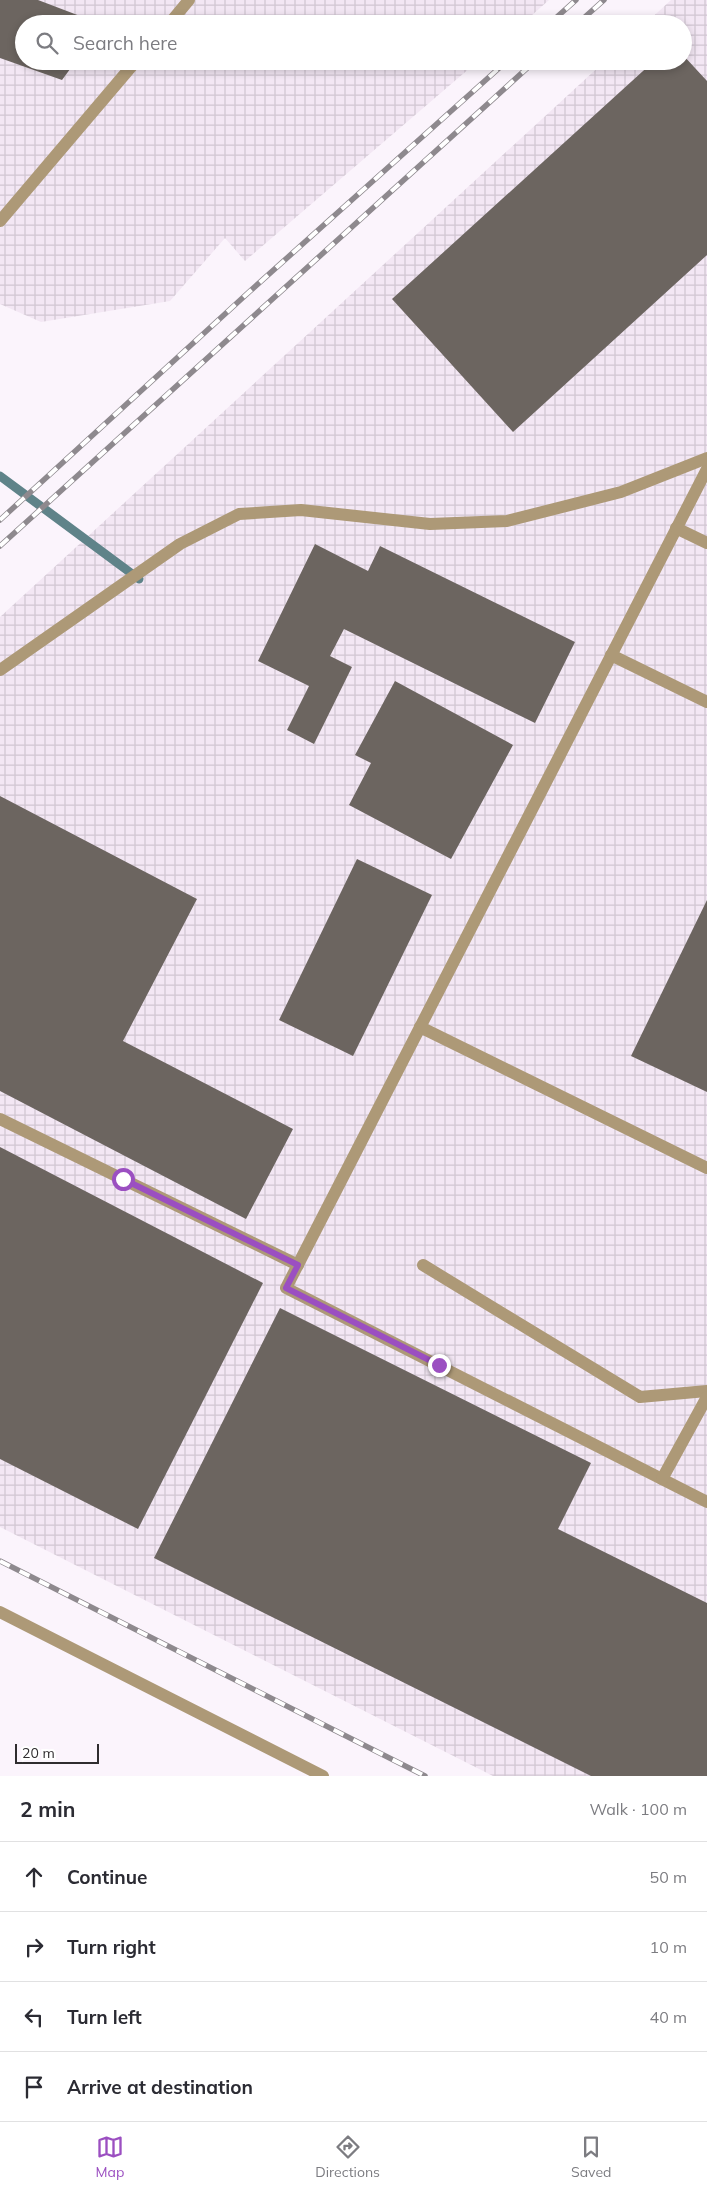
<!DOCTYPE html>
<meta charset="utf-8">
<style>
:root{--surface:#fff;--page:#f2f2f3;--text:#2b2b33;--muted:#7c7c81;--line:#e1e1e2;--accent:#9b4fc1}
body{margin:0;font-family:Mulish,sans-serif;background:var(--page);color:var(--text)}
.scale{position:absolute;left:15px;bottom:12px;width:84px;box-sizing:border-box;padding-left:5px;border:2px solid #2f2c2f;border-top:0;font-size:14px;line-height:18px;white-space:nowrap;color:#2f2c2f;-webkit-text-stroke:4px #fff;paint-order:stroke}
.stop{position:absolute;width:15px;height:15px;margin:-11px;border:4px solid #9b4fc1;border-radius:50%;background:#fff}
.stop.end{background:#9b4fc1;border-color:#fff;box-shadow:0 1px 5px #0008}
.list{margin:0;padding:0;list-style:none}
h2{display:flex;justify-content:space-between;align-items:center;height:65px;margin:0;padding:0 20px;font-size:21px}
h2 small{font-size:16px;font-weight:400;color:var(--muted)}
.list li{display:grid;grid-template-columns:32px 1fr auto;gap:15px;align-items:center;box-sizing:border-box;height:70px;padding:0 20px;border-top:1px solid var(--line)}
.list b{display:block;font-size:19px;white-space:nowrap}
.list em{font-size:16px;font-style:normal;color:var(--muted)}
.icon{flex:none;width:28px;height:28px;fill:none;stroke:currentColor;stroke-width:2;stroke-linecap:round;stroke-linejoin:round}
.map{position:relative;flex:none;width:707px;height:1776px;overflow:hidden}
.search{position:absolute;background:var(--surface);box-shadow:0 2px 8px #0003;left:15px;right:15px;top:15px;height:55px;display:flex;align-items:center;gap:12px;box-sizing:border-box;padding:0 18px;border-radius:28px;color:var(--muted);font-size:19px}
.sheet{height:345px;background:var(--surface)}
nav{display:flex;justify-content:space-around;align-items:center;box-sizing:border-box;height:70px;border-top:1px solid var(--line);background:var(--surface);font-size:14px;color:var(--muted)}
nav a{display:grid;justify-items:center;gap:2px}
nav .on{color:var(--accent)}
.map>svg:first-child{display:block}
</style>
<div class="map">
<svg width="707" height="1776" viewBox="0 0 707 1776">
<defs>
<pattern id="industrial-grid" width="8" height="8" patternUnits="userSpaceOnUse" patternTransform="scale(1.25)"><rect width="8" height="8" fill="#f3e7f4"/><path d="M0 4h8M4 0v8" fill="none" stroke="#d1c6d2"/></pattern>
</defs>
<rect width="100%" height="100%" fill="#fbf4fc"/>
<!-- industrial -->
<g fill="url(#industrial-grid)">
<polygon points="0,0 549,0 522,24 24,24 24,61 478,61 245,261 225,238 170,301 41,322 0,304"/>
<polygon points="671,0 707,0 707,1776 493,1776 0,1527 0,617 605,61 683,61 683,24 645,24"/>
</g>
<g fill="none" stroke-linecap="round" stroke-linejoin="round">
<!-- stream -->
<polyline stroke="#5f8389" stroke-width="9" points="0,476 139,579"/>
</g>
<!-- building -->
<g fill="#6c6560">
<polygon points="0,0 38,0 101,24 24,24 24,61 76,61 62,80 0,58"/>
<polygon points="683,55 707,81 707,255 513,432 392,299 654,61 683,61"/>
<polygon points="315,544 368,571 380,546 575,642 535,723 344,629 330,656 352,667 314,744 287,730 309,686 258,661"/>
<polygon points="395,681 513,745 451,859 349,805 371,763 355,755"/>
<polygon points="0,796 197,899 123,1041 293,1129 246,1219 0,1091"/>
<polygon points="357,859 432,895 353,1056 279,1020"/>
<polygon points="707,900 707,1092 631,1056"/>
<polygon points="0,1147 263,1283 138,1529 0,1459"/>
<polygon points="280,1308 591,1463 558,1529 707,1603 707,1776 591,1776 154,1558"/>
</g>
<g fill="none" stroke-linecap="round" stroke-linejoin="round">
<!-- minor -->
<g stroke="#ad9977" stroke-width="12">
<polyline points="169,24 189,0"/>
<polyline points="0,221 136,61"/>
<polyline points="707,469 286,1288 707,1502"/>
<polyline points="676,528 707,543"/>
<polyline points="611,655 707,702"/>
<polyline points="0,670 180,544 239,514 301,510 430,524 507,521 621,492 707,458"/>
<polyline points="420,1027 707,1168"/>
<polyline points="0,1119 298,1265"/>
<polyline points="423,1265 640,1397 707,1391"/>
<polyline points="662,1479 707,1397"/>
<polyline points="0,1612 323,1776"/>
</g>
<!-- rail casing -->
<g stroke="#8e898e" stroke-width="5.5">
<g id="rail">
<polyline points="549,24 576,0"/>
<polyline points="577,24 604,0"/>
<polyline points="0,520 249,292 507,61"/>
<polyline points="0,546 535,61"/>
<polyline points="0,1561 425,1776"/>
</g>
</g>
<!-- rail -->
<use href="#rail" stroke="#fff" stroke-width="4" stroke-dasharray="11" stroke-linecap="butt"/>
</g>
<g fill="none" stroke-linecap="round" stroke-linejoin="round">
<!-- route -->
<polyline stroke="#9b4fc1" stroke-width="6" points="123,1179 298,1265 286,1288 439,1365"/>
</g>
</svg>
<div class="scale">20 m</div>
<div class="stop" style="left:123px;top:1179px"></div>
<div class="stop end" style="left:439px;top:1365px"></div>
<div class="search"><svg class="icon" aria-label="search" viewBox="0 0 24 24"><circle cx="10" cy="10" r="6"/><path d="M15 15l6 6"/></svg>Search here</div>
</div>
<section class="sheet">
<h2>2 min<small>Walk · 100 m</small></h2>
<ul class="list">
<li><svg class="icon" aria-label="ahead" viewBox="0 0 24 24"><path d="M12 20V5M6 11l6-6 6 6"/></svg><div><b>Continue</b></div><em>50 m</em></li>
<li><svg class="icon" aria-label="right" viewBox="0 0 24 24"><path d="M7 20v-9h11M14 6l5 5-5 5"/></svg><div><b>Turn right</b></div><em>10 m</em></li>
<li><svg class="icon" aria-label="left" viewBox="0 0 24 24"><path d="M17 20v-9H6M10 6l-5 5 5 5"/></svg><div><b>Turn left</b></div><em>40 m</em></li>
<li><svg class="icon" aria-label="arrive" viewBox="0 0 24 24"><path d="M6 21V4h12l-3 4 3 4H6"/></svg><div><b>Arrive at destination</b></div></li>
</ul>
</section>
<nav>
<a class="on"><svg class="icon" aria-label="map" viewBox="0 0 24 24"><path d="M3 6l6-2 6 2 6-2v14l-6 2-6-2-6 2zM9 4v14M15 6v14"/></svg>Map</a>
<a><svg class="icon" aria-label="directions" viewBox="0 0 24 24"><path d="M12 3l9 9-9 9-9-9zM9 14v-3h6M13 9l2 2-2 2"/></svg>Directions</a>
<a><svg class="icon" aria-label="saved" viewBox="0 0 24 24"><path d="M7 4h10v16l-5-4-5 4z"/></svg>Saved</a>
</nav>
